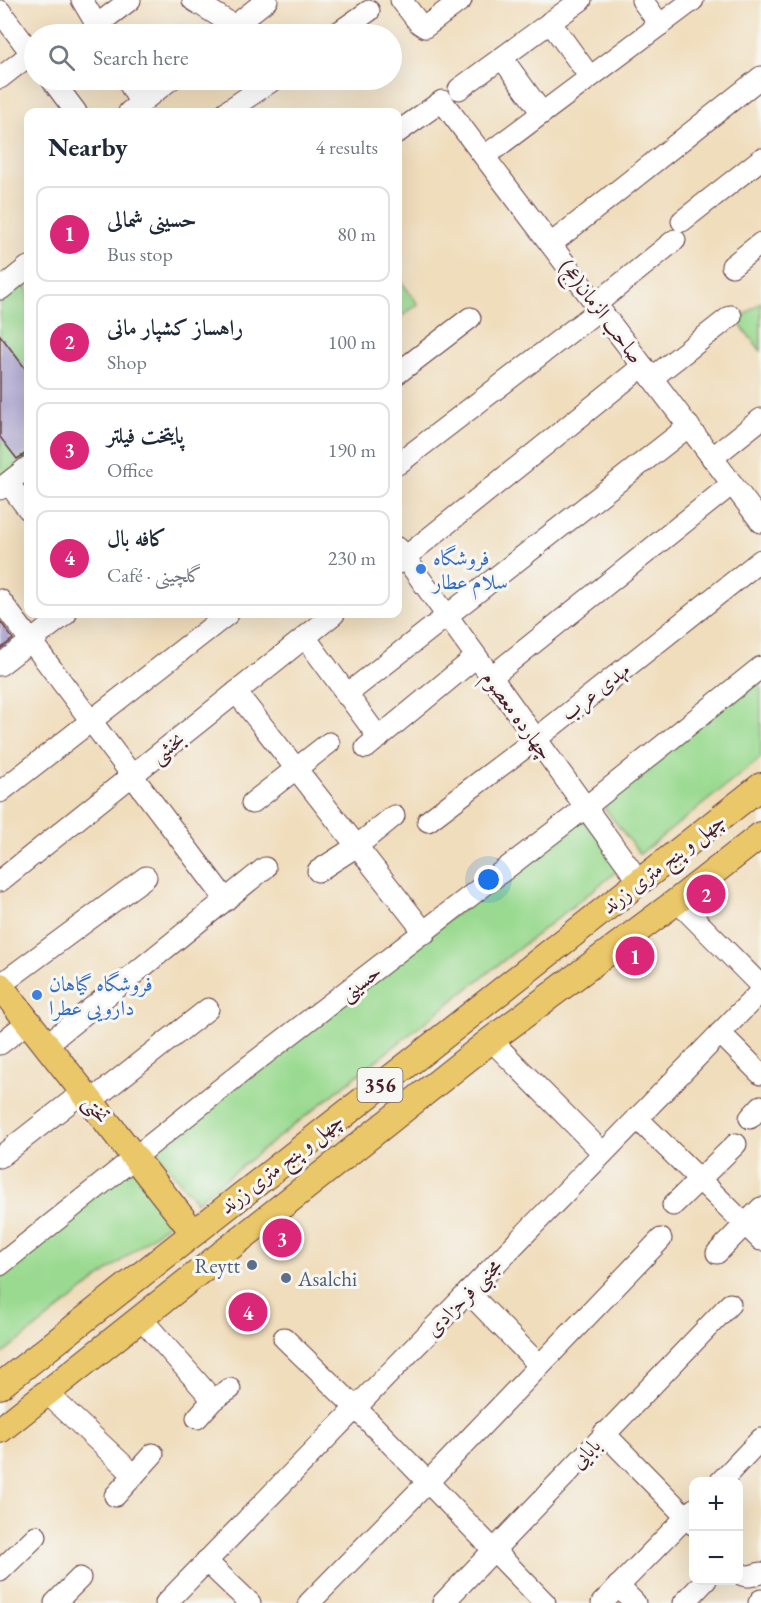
<!DOCTYPE html>
<meta charset="utf-8">
<style>
:root{--surface:#fff;--page:#f2f2f3;--text:#1f2937;--muted:#747a83;--line:#e0e1e3;--accent:#db2777}
body{margin:0;font-family:"EB Garamond",Amiri,serif;background:var(--page);color:var(--text)}
.controls{position:absolute;right:18px;bottom:18px;display:grid;overflow:hidden;border-radius:12px;box-shadow:0 6px 24px #0002}
.controls button{width:54px;height:54px;display:grid;place-items:center;padding:0;border:0;border-bottom:2px solid var(--line);background:var(--surface);color:var(--text);font:30px sans-serif}
.you{position:absolute;left:489px;top:880px;width:21px;height:21px;margin:-15px;border:4px solid #fff;border-radius:50%;background:#1a73e8;box-shadow:0 0 0 9px #1a73e833}
.badge{display:grid;place-items:center;width:39px;height:39px;border-radius:50%;background:var(--accent);color:#fff;font-size:20px;font-weight:700}
.pin{position:absolute;translate:-50% -50%;border:3px solid #fff;box-shadow:0 2px 6px #0006}
.list{margin:0;padding:0;list-style:none}
h2{display:flex;justify-content:space-between;align-items:center;height:78px;margin:0;padding:0 24px;font-size:26px}
h2 small{font-size:20px;font-weight:400;color:var(--muted)}
.list li{display:grid;grid-template-columns:39px 1fr auto;gap:18px;align-items:center;box-sizing:border-box;height:96px;margin:0 12px 12px;padding:0 12px;border:2px solid var(--line);border-radius:12px}
.list b{display:block;font-size:22px;white-space:nowrap}
.list p{margin:0;font-size:20px;white-space:nowrap;color:var(--muted)}
.list em{font-size:20px;font-style:normal;color:var(--muted)}
.icon{flex:none;width:33px;height:33px;fill:none;stroke:currentColor;stroke-width:2;stroke-linecap:round;stroke-linejoin:round}
.map{position:relative;flex:none;width:761px;height:1603px;overflow:hidden}
.search{position:absolute;background:var(--surface);box-shadow:0 6px 24px #0002;left:24px;top:24px;width:378px;height:66px;display:flex;align-items:center;gap:15px;box-sizing:border-box;padding:0 21px;border-radius:33px;color:var(--muted);font-size:22px}
.panel{position:absolute;background:var(--surface);box-shadow:0 6px 24px #0002;left:24px;top:108px;width:378px;height:510px;border-radius:12px}
.map>svg:first-child{display:block}
</style>
<div class="map">
<svg width="761" height="1603" viewBox="0 0 761 1603">
<rect width="100%" height="100%" fill="#f6f6f2"/>
<filter id="ink" filterUnits="userSpaceOnUse"><feTurbulence type="fractalNoise" baseFrequency=".0167" numOctaves="2"/><feDisplacementMap in="SourceGraphic" scale="12" xChannelSelector="R" yChannelSelector="G"/><feConvolveMatrix kernelMatrix="1 2 1 2 8 2 1 2 1" color-interpolation-filters="sRGB"/></filter>
<filter id="wash" filterUnits="userSpaceOnUse"><feTurbulence type="fractalNoise" baseFrequency=".008" numOctaves="4" result="noise"/><feDisplacementMap in="SourceGraphic" scale="24" xChannelSelector="R" yChannelSelector="G"/><feGaussianBlur stdDeviation="1.35" result="paint"/><feColorMatrix in="noise" values="0 0 0 0 0 0 0 0 0 0 0 0 0 0 0 0 0 1.4 0 .05"/><feComposite in="paint" operator="in"/></filter>
<g filter="url(#wash)">
<rect width="100%" height="100%" fill="#f0ddbc"/>
<!-- green -->
<g fill="#9ada90" stroke="#727c5e" stroke-width="1.5">
<polygon points="398,277 418,304 398,319"/>
<polygon points="22,282 28,290 28,455 1,477 0,297"/>
<polygon points="761,302 761,351 737,321"/>
<polygon points="761,672 761,758 640,854 598,800"/>
<polygon points="580,817 625,865 196,1202 154,1149"/>
<polygon points="132,1165 174,1219 0,1356 0,1269"/>
</g>
<g id="blocks">
<!-- building -->
<g fill="#a69ece">
<polygon points="0,335 28,372 28,452 17,459 0,437"/>
<polygon points="0,621 13,639 0,649"/>
</g>
</g>
</g>
<g filter="url(#ink)">
<use href="#blocks" fill-opacity="0" stroke="#633c41" stroke-width="1.5"/>
<g fill="none" stroke-linecap="round" stroke-linejoin="round">
<!-- minor casing -->
<g stroke="#633c41" stroke-width="23">
<g id="minor">
<polyline points="82,0 102,34"/>
<polyline points="193,0 235,26"/>
<polyline points="401,0 419,23 425,27 461,0"/>
<polyline points="642,0 660,25"/>
<polyline points="0,11 34,57"/>
<polyline points="550,22 590,77"/>
<polyline points="97,25 130,0"/>
<polyline points="224,34 267,0"/>
<polyline points="336,34 369,11"/>
<polyline points="502,58 542,113"/>
<polyline points="0,78 32,53"/>
<polyline points="52,80 76,112"/>
<polyline points="127,80 141,104"/>
<polyline points="459,89 581,0"/>
<polyline points="129,112 170,80"/>
<polyline points="226,112 273,80"/>
<polyline points="398,132 442,101 761,522"/>
<polyline points="485,156 693,0"/>
<polyline points="682,221 761,159"/>
<polyline points="551,244 761,77"/>
<polyline points="732,266 761,243"/>
<polyline points="1,289 28,267"/>
<polyline points="596,304 675,240"/>
<polyline points="398,373 470,318"/>
<polyline points="652,378 731,316"/>
<polyline points="712,458 761,419"/>
<polyline points="398,464 600,309"/>
<polyline points="8,483 28,509"/>
<polyline points="0,489 28,467"/>
<polyline points="398,548 639,881"/>
<polyline points="398,563 643,366"/>
<polyline points="0,600 226,900"/>
<polyline points="305,637 379,738"/>
<polyline points="0,665 66,614"/>
<polyline points="491,677 732,484"/>
<polyline points="236,692 425,933"/>
<polyline points="346,695 689,426"/>
<polyline points="366,748 476,657"/>
<polyline points="0,792 228,614"/>
<polyline points="252,803 329,743"/>
<polyline points="428,821 536,739 761,560"/>
<polyline points="318,871 357,846 394,816"/>
<polyline points="0,881 334,614"/>
<polyline points="677,901 761,986"/>
<polyline points="0,985 146,877"/>
<polyline points="720,1033 761,1074"/>
<polyline points="491,1040 603,1153"/>
<polyline points="0,1044 28,1022"/>
<polyline points="46,1045 265,868"/>
<polyline points="91,1101 208,1009"/>
<polyline points="637,1118 761,1240"/>
<polyline points="750,1118 761,1106"/>
<polyline points="0,1157 83,1092"/>
<polyline points="673,1205 736,1144"/>
<polyline points="717,1253 761,1208"/>
<polyline points="0,1265 248,1067 586,807 761,667"/>
<polyline points="468,1292 539,1365"/>
<polyline points="141,1318 213,1400"/>
<polyline points="284,1338 356,1408 545,1603"/>
<polyline points="47,1393 134,1475"/>
<polyline points="197,1418 213,1400 230,1389"/>
<polyline points="604,1433 694,1525"/>
<polyline points="720,1482 761,1439"/>
<polyline points="115,1496 153,1454"/>
<polyline points="206,1561 250,1603"/>
<polyline points="0,1571 36,1536"/>
<path d="M738 1572C746 1579 753 1575 761 1573"/>
<polyline points="618,1586 635,1603"/>
<polyline points="55,1603 80,1578"/>
<polyline points="166,1603 761,991"/>
<polyline points="309,1603 428,1482 661,1239"/>
<polyline points="443,1603 730,1304"/>
<polyline points="602,1603 694,1509"/>
<polyline points="684,1603 706,1580"/>
<polyline points="759,1603 761,1600"/>
</g>
</g>
<!-- major casing -->
<g stroke="#633c41" stroke-width="28">
<g id="major">
<polyline points="0,986 194,1233"/>
<polyline points="0,1386 761,786"/>
<polyline points="0,1430 491,1040 677,901 761,835"/>
</g>
</g>
<!-- minor -->
<use href="#minor" stroke="#fff" stroke-width="21"/>
<!-- major -->
<use href="#major" stroke="#eac769" stroke-width="26"/>
</g>
</g>
<!-- markers -->
<g fill="#3f7fe0" stroke="#f6f6f2" stroke-width="2">
<circle cx="421" cy="569" r="6"/>
<circle cx="37" cy="995" r="6"/>
</g>
<g fill="#5c6f8a" stroke="#f6f6f2" stroke-width="2">
<circle cx="252" cy="1265" r="6"/>
<circle cx="286" cy="1278" r="6"/>
</g>
<g text-anchor="middle" dominant-baseline="central" stroke-width="6" stroke-linejoin="round" paint-order="stroke">
<!-- shield labels -->
<rect fill="#f6f6f2" stroke="#7e6067" stroke-width="1.5" x="357.5" y="1068" width="45" height="34" rx="4.5"/>
<g font-size="20" font-weight="bold" fill="#4a1f2b">
<text x="380" y="1085">356</text>
</g>
<!-- street labels -->
<g font-size="21" fill="#4a1f2b" stroke="#f6f6f2">
<text transform="translate(602 311) rotate(53)">صاحب الزمان(عج)</text>
<text transform="translate(595 691) rotate(-38)">مهدی عرب</text>
<text transform="translate(518 715) rotate(54)">چهارده معصوم</text>
<text transform="translate(167 747) rotate(-39)">بخشی</text>
<text transform="translate(663 863) rotate(-38)">چهل و پنج متری زرند</text>
<text transform="translate(360 982) rotate(-37)">حسینی</text>
<text transform="translate(97 1109) rotate(52)">تختی</text>
<text transform="translate(281 1163) rotate(-38)">چهل و پنج متری زرند</text>
<text transform="translate(463 1297) rotate(-46)">مجتبی فرحزادی</text>
<text transform="translate(585 1453) rotate(-46)">بابایی</text>
</g>
<!-- shop labels -->
<g font-size="21" fill="#366cbe" stroke="#f6f6f2" text-anchor="start">
<text x="433" y="557">فروشگاه<tspan x="433" dy="24">سلام عطار</tspan></text>
<text x="49" y="983">فروشگاه گیاهان<tspan x="49" dy="24">دارویی عطرا</tspan></text>
</g>
<!-- service labels -->
<g font-size="21" fill="#4e5e75" stroke="#f6f6f2" text-anchor="end">
<text x="240" y="1265">Reytt</text>
<text x="298" y="1278" text-anchor="start">Asalchi</text>
</g>
</g>
</svg>
<div class="controls">
<button>+</button>
<button>−</button>
</div>
<div class="you"></div>
<div class="pin badge" style="left:635px;top:956px">1</div>
<div class="pin badge" style="left:706px;top:894px">2</div>
<div class="pin badge" style="left:282px;top:1238px">3</div>
<div class="pin badge" style="left:248px;top:1312px">4</div>
<div class="search"><svg class="icon" aria-label="search" viewBox="0 0 24 24"><circle cx="10" cy="10" r="6"/><path d="M15 15l6 6"/></svg>Search here</div>
<section class="panel">
<h2>Nearby<small>4 results</small></h2>
<ul class="list">
<li><span class="badge">1</span><div><b>حسینی شمالی</b><p>Bus stop</p></div><em>80 m</em></li>
<li><span class="badge">2</span><div><b>راهساز کشپار مانی</b><p>Shop</p></div><em>100 m</em></li>
<li><span class="badge">3</span><div><b>پایتخت فیلتر</b><p>Office</p></div><em>190 m</em></li>
<li><span class="badge">4</span><div><b>کافه بال</b><p>Café · گلچینی</p></div><em>230 m</em></li>
</ul>
</section>
</div>
